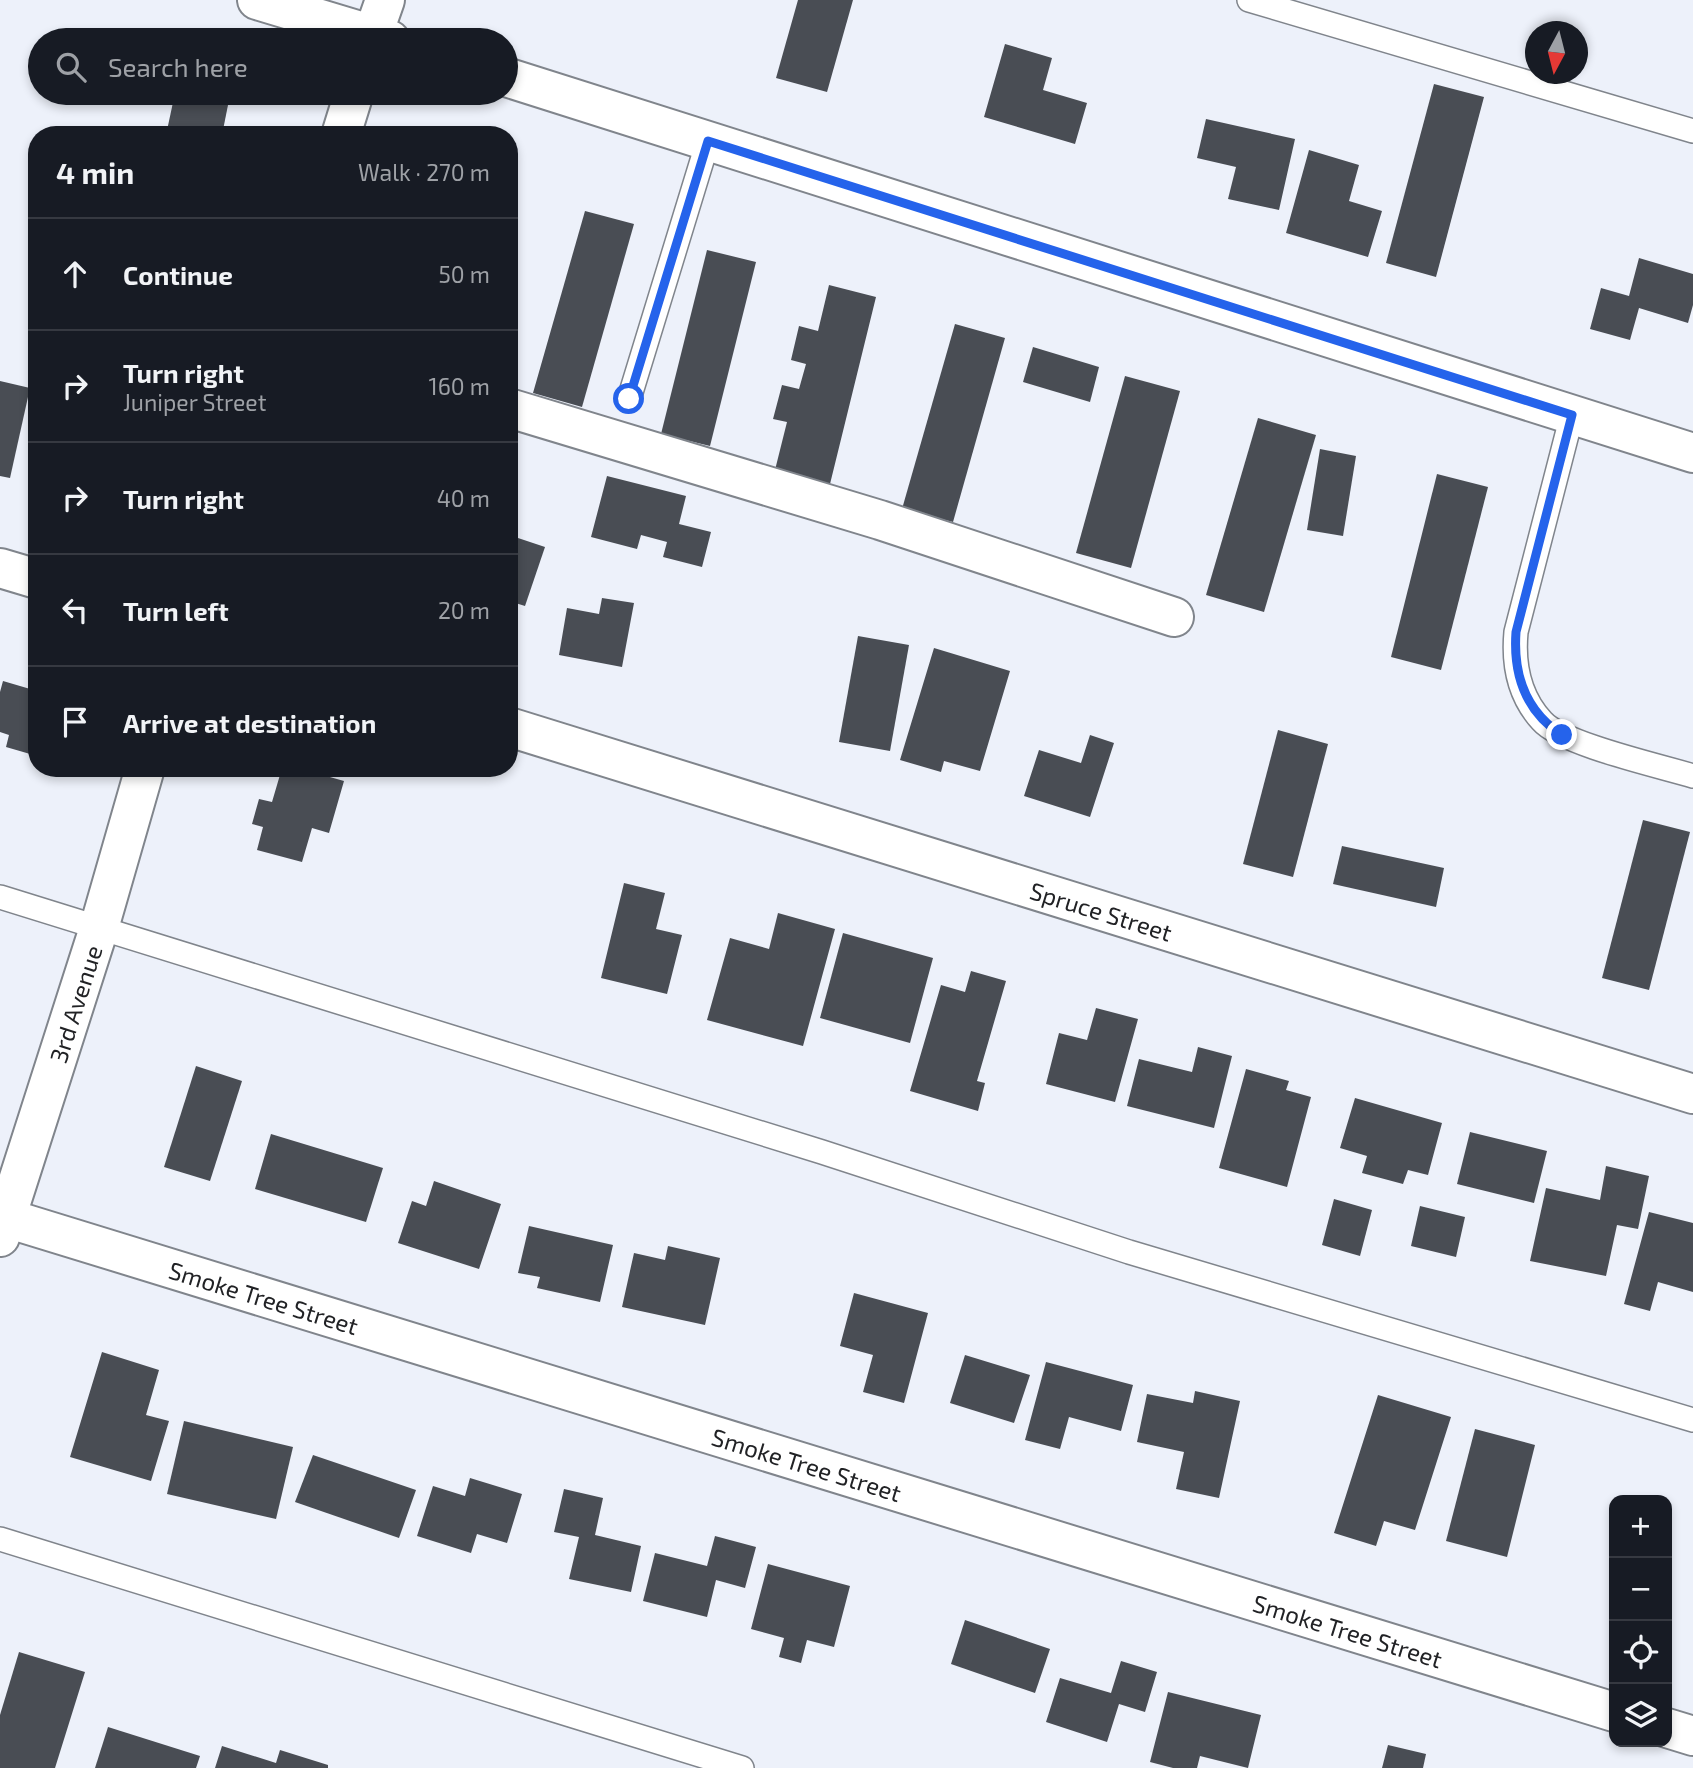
<!DOCTYPE html>
<meta charset="utf-8">
<style>
:root{--surface:#171b24;--page:#242831;--text:#f1f3f6;--muted:#9ea1a6;--line:#363941}
body{margin:0;font-family:"Exo 2",sans-serif;background:var(--page);color:var(--text)}
.controls{position:absolute;right:21px;bottom:21px;display:grid;overflow:hidden;border-radius:14px;box-shadow:0 4px 10px #0003}
.controls button{width:63px;height:63px;display:grid;place-items:center;padding:0;border:0;border-bottom:2px solid var(--line);background:var(--surface);color:var(--text);font:35px sans-serif}
.compass{position:absolute;left:1525px;top:21px;width:63px;height:63px;border-radius:50%;background:var(--surface);box-shadow:0 4px 10px #0003;rotate:187deg}
.stop{position:absolute;width:21px;height:21px;margin:-16px;border:5px solid #2563eb;border-radius:50%;background:#fff}
.stop.end{background:#2563eb;border-color:#fff;box-shadow:0 2px 7px #0008}
.list{margin:0;padding:0;list-style:none}
h2{display:flex;justify-content:space-between;align-items:center;height:91px;margin:0;padding:0 28px;font-size:30px}
h2 small{font-size:23px;font-weight:400;color:var(--muted)}
.list li{display:grid;grid-template-columns:46px 1fr auto;gap:21px;align-items:center;box-sizing:border-box;height:112px;padding:0 28px;border-top:2px solid var(--line)}
.list b{display:block;font-size:26px;white-space:nowrap}
.list p{margin:0;font-size:23px;white-space:nowrap;color:var(--muted)}
.list em{font-size:23px;font-style:normal;color:var(--muted)}
.icon{flex:none;width:38px;height:38px;fill:none;stroke:currentColor;stroke-width:2;stroke-linecap:round;stroke-linejoin:round}
.map{position:relative;flex:none;width:1693px;height:1768px;overflow:hidden}
.search{position:absolute;background:var(--surface);box-shadow:0 4px 10px #0003;left:28px;top:28px;width:490px;height:77px;display:flex;align-items:center;gap:18px;box-sizing:border-box;padding:0 24px;border-radius:38px;color:var(--muted);font-size:26px}
.panel{position:absolute;background:var(--surface);box-shadow:0 4px 10px #0003;left:28px;top:126px;width:490px;height:651px;border-radius:28px}
.map>svg:first-child{display:block}
</style>
<div class="map">
<svg width="1693" height="1768" viewBox="0 0 1693 1768">
<rect width="100%" height="100%" fill="#edf1fa"/>
<!-- building -->
<g fill="#494d54">
<polygon points="798,0 853,0 827,92 776,78"/>
<polygon points="1005,44 1052,58 1043,90 1087,103 1075,144 984,117"/>
<polygon points="1434,84 1484,97 1436,277 1386,263"/>
<polygon points="175,93 230,95 222,135 166,135"/>
<polygon points="1206,119 1295,139 1279,210 1228,199 1236,167 1197,158"/>
<polygon points="1309,150 1359,165 1349,201 1382,211 1368,257 1286,233"/>
<polygon points="585,211 634,224 582,407 533,393"/>
<polygon points="707,250 756,262 710,446 661,434"/>
<polygon points="1639,258 1693,274 1693,305 1688,323 1639,308 1630,340 1590,329 1601,288 1629,296"/>
<polygon points="829,285 876,297 830,484 775,470 787,422 773,419 782,385 799,389 806,364 791,360 799,326 818,331"/>
<polygon points="955,324 1005,338 953,522 902,509"/>
<polygon points="1033,347 1099,367 1090,402 1023,382"/>
<polygon points="1125,376 1180,391 1131,568 1076,553"/>
<polygon points="0,381 30,388 10,478 0,476"/>
<polygon points="1258,418 1316,435 1264,612 1206,595"/>
<polygon points="1320,449 1356,456 1343,536 1307,530"/>
<polygon points="1437,474 1488,487 1441,670 1391,657"/>
<polygon points="607,476 686,496 679,524 711,532 702,567 663,557 667,542 641,535 637,549 591,537"/>
<polygon points="509,535 545,547 525,606 509,601"/>
<polygon points="602,598 634,603 622,667 559,655 567,608 599,614"/>
<polygon points="858,636 909,645 890,751 839,742"/>
<polygon points="934,648 1010,671 980,771 944,761 941,772 900,760"/>
<polygon points="3,681 37,691 37,756 6,747 9,735 0,732 0,692"/>
<polygon points="1278,730 1328,744 1293,877 1243,864"/>
<polygon points="1090,735 1114,743 1090,817 1024,796 1039,750 1081,763"/>
<polygon points="282,768 298,768 344,781 329,833 312,828 302,862 257,850 263,827 252,824 259,799 272,802"/>
<polygon points="1643,820 1690,832 1649,990 1602,978"/>
<polygon points="1342,846 1444,868 1436,907 1333,884"/>
<polygon points="624,883 665,893 656,929 682,935 667,994 601,978"/>
<polygon points="778,913 835,929 803,1046 707,1020 730,938 769,949"/>
<polygon points="843,933 933,958 910,1043 820,1018"/>
<polygon points="971,971 1006,981 977,1081 985,1083 978,1111 910,1091 941,985 965,992"/>
<polygon points="1096,1008 1138,1019 1115,1102 1046,1084 1059,1033 1087,1040"/>
<polygon points="1198,1047 1232,1056 1214,1128 1127,1106 1139,1059 1192,1072"/>
<polygon points="196,1066 242,1081 210,1181 164,1167"/>
<polygon points="1246,1069 1289,1081 1286,1090 1311,1097 1287,1187 1219,1168"/>
<polygon points="1355,1098 1442,1123 1428,1175 1408,1170 1403,1184 1362,1173 1367,1156 1340,1148"/>
<polygon points="1470,1132 1547,1151 1534,1203 1457,1184"/>
<polygon points="271,1134 383,1168 366,1222 255,1189"/>
<polygon points="1606,1166 1649,1176 1638,1229 1617,1225 1606,1276 1530,1261 1546,1188 1600,1200"/>
<polygon points="434,1181 501,1204 479,1269 398,1243 412,1201 426,1206"/>
<polygon points="1334,1199 1372,1210 1360,1256 1322,1245"/>
<polygon points="1420,1206 1465,1217 1456,1257 1411,1246"/>
<polygon points="1649,1212 1693,1223 1693,1292 1658,1282 1650,1311 1624,1304"/>
<polygon points="529,1226 613,1245 600,1302 537,1288 540,1277 518,1273"/>
<polygon points="668,1246 720,1258 705,1325 622,1307 634,1253 665,1260"/>
<polygon points="854,1293 928,1313 904,1403 863,1392 873,1355 840,1346"/>
<polygon points="102,1352 159,1370 146,1415 169,1421 151,1481 70,1457"/>
<polygon points="965,1355 1030,1375 1014,1423 950,1403"/>
<polygon points="1046,1362 1133,1385 1121,1431 1069,1417 1060,1449 1025,1440"/>
<polygon points="1195,1391 1240,1401 1219,1498 1176,1489 1184,1452 1137,1442 1147,1394 1193,1403"/>
<polygon points="1378,1395 1451,1417 1415,1530 1384,1521 1376,1546 1334,1533"/>
<polygon points="184,1421 293,1447 276,1519 167,1494"/>
<polygon points="1475,1429 1535,1445 1507,1557 1446,1541"/>
<polygon points="313,1455 416,1490 399,1538 295,1502"/>
<polygon points="470,1478 522,1494 507,1543 477,1534 471,1553 417,1536 433,1486 465,1496"/>
<polygon points="564,1489 603,1498 595,1535 641,1546 631,1592 569,1579 579,1537 554,1532"/>
<polygon points="715,1536 756,1547 745,1588 716,1580 707,1617 643,1601 655,1553 707,1566"/>
<polygon points="768,1564 850,1586 834,1647 807,1640 801,1663 779,1657 784,1638 751,1629"/>
<polygon points="965,1620 1050,1649 1035,1693 951,1664"/>
<polygon points="19,1652 85,1672 55,1768 0,1768 0,1715"/>
<polygon points="1121,1661 1157,1672 1145,1712 1119,1704 1107,1742 1046,1722 1060,1678 1111,1693"/>
<polygon points="1168,1692 1261,1715 1248,1768 1200,1756 1197,1768 1173,1768 1150,1762"/>
<polygon points="108,1727 200,1756 196,1768 95,1768"/>
<polygon points="1388,1745 1426,1754 1423,1768 1382,1768"/>
<polygon points="222,1746 276,1763 280,1750 328,1765 328,1768 215,1768"/>
</g>
<g fill="none" stroke-linecap="round" stroke-linejoin="round">
<!-- service casing -->
<g stroke="#80858c" stroke-width="26">
<g id="service">
<polyline points="1249,0 1693,131"/>
<polyline points="629,399 708,141"/>
<path d="M1572 415 1516 632C1513 664 1519 696 1542 721 1562 744 1660 766 1693 776"/>
<polyline points="0,897 822,1152 1129,1252 1693,1420"/>
<polyline points="0,1539 742,1768"/>
</g>
</g>
<!-- minor casing -->
<g stroke="#80858c" stroke-width="42">
<g id="minor">
<polyline points="257,0 390,40"/>
<polyline points="506,77 1693,453"/>
<polyline points="509,408 880,520 1174,617"/>
<polyline points="0,568 37,579"/>
<path id="s1" d="M509 727 1693 1094"/>
<path id="s2" d="M0 1216 1614 1712"/>
<polyline points="1667,1728 1693,1736"/>
</g>
</g>
<!-- tertiary casing -->
<g stroke="#80858c" stroke-width="42">
<g id="tertiary">
<polyline points="371,40 385,0"/>
<polyline points="341,135 354,93"/>
<path id="s3" d="M0 1237 99 928 145 768"/>
</g>
</g>
<!-- service -->
<use href="#service" stroke="#fff" stroke-width="23"/>
<!-- minor -->
<use href="#minor" stroke="#fff" stroke-width="38"/>
<!-- tertiary -->
<use href="#tertiary" stroke="#fff" stroke-width="38"/>
</g>
<g fill="none" stroke-linecap="round" stroke-linejoin="round">
<!-- route -->
<path stroke="#2563eb" stroke-width="9" d="M629 399 708 141 1572 415 1516 632C1513 675 1525 711 1562 735"/>
</g>
<g text-anchor="middle" dominant-baseline="central" stroke-width="7" stroke-linejoin="round" paint-order="stroke">
<!-- street labels -->
<g font-size="24" fill="#212225" stroke="#fefefe">
<text stroke="none"><textPath href="#s1" startOffset="620">Spruce Street</textPath></text>
<text stroke="none"><textPath href="#s3" startOffset="245">3rd Avenue</textPath></text>
<text stroke="none"><textPath href="#s2" startOffset="276">Smoke Tree Street</textPath></text>
<text stroke="none"><textPath href="#s2" startOffset="844">Smoke Tree Street</textPath></text>
<text stroke="none"><textPath href="#s2" startOffset="1410">Smoke Tree Street</textPath></text>
</g>
</g>
</svg>
<div class="controls">
<button>+</button>
<button>−</button>
<button><svg class="icon" aria-label="locate" viewBox="0 0 24 24"><circle cx="12" cy="12" r="6"/><path d="M12 2v4M12 18v4M2 12h4M18 12h4"/></svg></button>
<button><svg class="icon" aria-label="layers" viewBox="0 0 24 24"><path d="M12 4l9 5-9 5-9-5zM3 14l9 5 9-5"/></svg></button>
</div>
<svg class="compass" viewBox="-18 -18 36 36"><path d="M0-13l5 13h-10z" fill="#e53935"/><path d="M0 13l5-13h-10z" fill="#9ea1a6"/></svg>
<div class="stop" style="left:629px;top:399px"></div>
<div class="stop end" style="left:1562px;top:735px"></div>
<div class="search"><svg class="icon" aria-label="search" viewBox="0 0 24 24"><circle cx="10" cy="10" r="6"/><path d="M15 15l6 6"/></svg>Search here</div>
<section class="panel">
<h2>4 min<small>Walk · 270 m</small></h2>
<ul class="list">
<li><svg class="icon" aria-label="ahead" viewBox="0 0 24 24"><path d="M12 20V5M6 11l6-6 6 6"/></svg><div><b>Continue</b></div><em>50 m</em></li>
<li><svg class="icon" aria-label="right" viewBox="0 0 24 24"><path d="M7 20v-9h11M14 6l5 5-5 5"/></svg><div><b>Turn right</b><p>Juniper Street</p></div><em>160 m</em></li>
<li><svg class="icon" aria-label="right" viewBox="0 0 24 24"><path d="M7 20v-9h11M14 6l5 5-5 5"/></svg><div><b>Turn right</b></div><em>40 m</em></li>
<li><svg class="icon" aria-label="left" viewBox="0 0 24 24"><path d="M17 20v-9H6M10 6l-5 5 5 5"/></svg><div><b>Turn left</b></div><em>20 m</em></li>
<li><svg class="icon" aria-label="arrive" viewBox="0 0 24 24"><path d="M6 21V4h12l-3 4 3 4H6"/></svg><div><b>Arrive at destination</b></div></li>
</ul>
</section>
</div>
